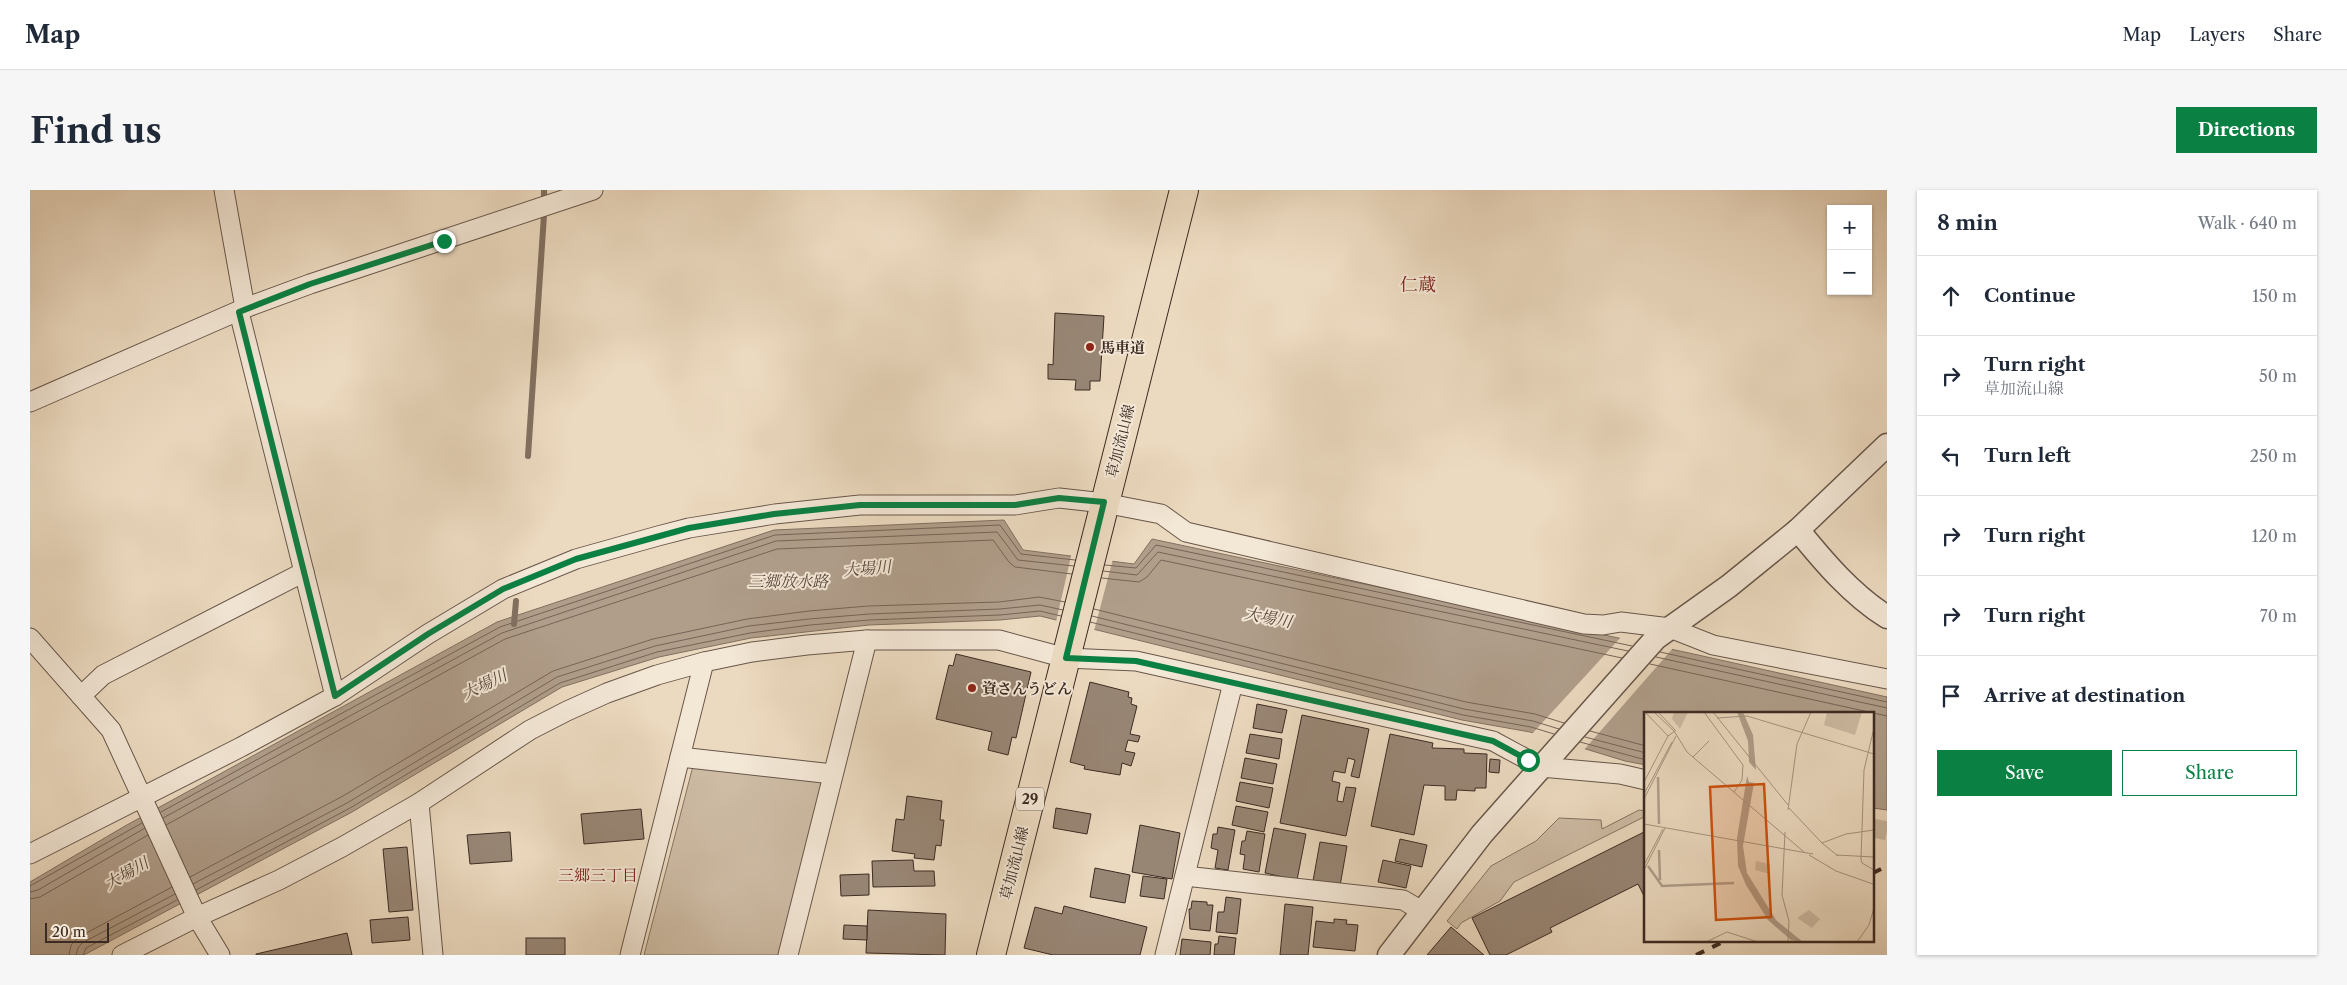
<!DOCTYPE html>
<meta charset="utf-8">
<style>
:root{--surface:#fff;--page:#f6f6f7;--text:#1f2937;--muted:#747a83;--line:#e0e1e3;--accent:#0b8043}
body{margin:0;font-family:"Libre Caslon Text","Noto Serif JP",serif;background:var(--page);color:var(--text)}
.controls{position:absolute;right:15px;top:15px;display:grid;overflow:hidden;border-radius:0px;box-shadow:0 1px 4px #0004}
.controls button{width:45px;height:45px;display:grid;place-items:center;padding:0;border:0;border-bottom:1px solid var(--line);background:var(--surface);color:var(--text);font:25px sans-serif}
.scale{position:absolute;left:15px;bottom:12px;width:64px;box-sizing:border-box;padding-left:5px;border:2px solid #3c2b23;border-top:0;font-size:14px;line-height:18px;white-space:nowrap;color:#3c2b23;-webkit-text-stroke:4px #f3e7d6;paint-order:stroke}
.stop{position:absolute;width:15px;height:15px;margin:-11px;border:4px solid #0b8043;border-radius:50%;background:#fff}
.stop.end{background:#0b8043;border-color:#fff;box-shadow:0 1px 5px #0008}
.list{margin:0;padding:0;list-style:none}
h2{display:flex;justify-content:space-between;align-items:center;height:65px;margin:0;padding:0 20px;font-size:21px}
h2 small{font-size:16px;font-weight:400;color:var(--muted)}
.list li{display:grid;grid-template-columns:32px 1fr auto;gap:15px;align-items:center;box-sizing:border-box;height:80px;padding:0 20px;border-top:1px solid var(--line)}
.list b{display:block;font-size:19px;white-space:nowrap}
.list p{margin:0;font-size:16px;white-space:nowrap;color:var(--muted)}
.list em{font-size:16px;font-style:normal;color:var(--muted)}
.actions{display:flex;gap:10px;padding:15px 20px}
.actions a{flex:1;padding:11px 0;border:1px solid var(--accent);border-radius:0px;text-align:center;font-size:18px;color:var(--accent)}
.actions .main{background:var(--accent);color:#fff}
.icon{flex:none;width:28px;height:28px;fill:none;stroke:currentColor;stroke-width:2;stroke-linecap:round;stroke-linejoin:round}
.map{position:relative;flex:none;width:1857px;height:765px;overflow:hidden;border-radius:0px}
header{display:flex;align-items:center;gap:30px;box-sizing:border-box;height:70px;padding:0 25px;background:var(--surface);border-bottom:1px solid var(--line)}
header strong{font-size:24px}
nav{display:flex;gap:28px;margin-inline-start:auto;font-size:18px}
.intro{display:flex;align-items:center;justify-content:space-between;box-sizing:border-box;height:120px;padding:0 30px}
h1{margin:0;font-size:35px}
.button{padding:12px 22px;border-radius:0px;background:var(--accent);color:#fff;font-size:18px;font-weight:700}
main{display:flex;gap:30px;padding:0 30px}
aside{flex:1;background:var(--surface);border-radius:0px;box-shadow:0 1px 4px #0004}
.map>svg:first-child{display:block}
</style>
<header>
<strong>Map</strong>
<nav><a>Map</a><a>Layers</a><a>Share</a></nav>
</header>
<div class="intro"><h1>Find us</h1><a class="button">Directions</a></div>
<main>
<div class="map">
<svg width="1857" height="765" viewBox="0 0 1857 765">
<rect width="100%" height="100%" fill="#ecdac0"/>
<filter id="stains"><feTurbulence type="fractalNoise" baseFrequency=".004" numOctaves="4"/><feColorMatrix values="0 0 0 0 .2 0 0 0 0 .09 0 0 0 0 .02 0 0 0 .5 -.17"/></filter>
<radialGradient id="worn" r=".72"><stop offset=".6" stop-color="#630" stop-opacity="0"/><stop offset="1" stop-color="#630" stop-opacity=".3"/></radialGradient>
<!-- green -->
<g fill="#cebca5" stroke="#857464">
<polygon points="663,576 793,592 751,765 614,765"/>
<polygon points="1609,620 1616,621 1616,626 1484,692 1470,711 1431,733 1427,739 1417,731 1461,676 1506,651 1529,628 1571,630 1572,639"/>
</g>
<!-- water -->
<polygon fill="#b09e8b" stroke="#827061" points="974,330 993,360 1104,374 1122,349 1659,463 1857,507 1857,620 1843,618 1843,524 1616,524 1616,575 1595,571 1500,542 1432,530 1010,426 970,430 839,435 721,448 629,467 532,497 322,622 54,765 0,765 0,692 95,636 467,432 744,340"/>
<!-- pier -->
<g fill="#ecdac0">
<polygon points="1042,362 1083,369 1064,441 1026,432"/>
<polygon points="1592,446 1644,457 1553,561 1501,545"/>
</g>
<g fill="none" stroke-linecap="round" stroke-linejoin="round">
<!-- shore -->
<g stroke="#766457" stroke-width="1">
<polyline points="1075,375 1106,378 1126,355 1602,456"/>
<polyline points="1073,381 1107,385 1128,362 1598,461"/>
<polyline points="1072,388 1109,392 1117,387 1131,370 1592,468"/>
<polyline points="1064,419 1436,512 1505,524 1534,533"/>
<polyline points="1062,426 1434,519 1503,531 1529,539"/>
<polyline points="1060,432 1433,525 1501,537 1524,544"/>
<polyline points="1630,462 1857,512"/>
<polyline points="1626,467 1857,518"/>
<polyline points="1620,474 1857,526"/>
<polyline points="1560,541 1616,556"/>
<polyline points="1555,547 1616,563"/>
<polyline points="1550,552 1616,570"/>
<polyline points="131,622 470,437 745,345 970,335 991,364 1045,370"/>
<polyline points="133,628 472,443 746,351 967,342 988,370 1044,376"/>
<polyline points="136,635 475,449 747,359 963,350 979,372 985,377 1042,384"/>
<polyline points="160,687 313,606 523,481 623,449 717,429 779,421 838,416 969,412 1009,407 1035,412"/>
<polyline points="163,694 317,613 527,487 625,456 719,436 779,429 839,424 970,419 1010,415 1033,420"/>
<polyline points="0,696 112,633"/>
<polyline points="166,700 320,618 530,493 627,462 720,443 780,435 839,430 970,425 1010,421 1031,426"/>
<polyline points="0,702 8,700 115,638"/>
<polyline points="0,709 10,707 118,645"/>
<polyline points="39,765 41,755 49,747 142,697"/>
<polyline points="46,765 48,758 52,753 145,704"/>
<polyline points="53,765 56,758 147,710"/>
</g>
<!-- stream -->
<g stroke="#827061" stroke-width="6">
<polyline points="498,266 514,25 514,0"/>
<polyline points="484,434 486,411"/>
</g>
</g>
<!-- building -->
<g fill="#988675" stroke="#3c2b23">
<polygon points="1025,123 1074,126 1070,191 1060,191 1060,200 1045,200 1046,190 1018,189 1018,174 1023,175"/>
<polygon points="926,464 1001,482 986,548 982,547 978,565 958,560 962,542 906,529 919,475 923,476"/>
<polygon points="1060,492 1099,502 1098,507 1102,508 1101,514 1107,516 1100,544 1110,546 1108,552 1098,550 1095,561 1105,563 1101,576 1092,573 1090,585 1054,579 1055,576 1040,572"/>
<polygon points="1227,514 1257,520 1252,543 1223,538"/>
<polygon points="1272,525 1339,539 1329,588 1321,586 1325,570 1318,568 1315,583 1304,581 1302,591 1310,593 1307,611 1313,612 1316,597 1326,598 1316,646 1250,633"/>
<polygon points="1220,544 1252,549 1249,569 1216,563"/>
<polygon points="1360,544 1403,553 1402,558 1434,559 1434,563 1457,564 1456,598 1445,598 1445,601 1427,600 1426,610 1415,610 1415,596 1394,595 1384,645 1341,636"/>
<polygon points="1215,568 1247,574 1243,594 1211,588"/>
<polygon points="1460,569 1470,570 1469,583 1459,582"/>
<polygon points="1210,592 1243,598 1239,618 1206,611"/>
<polygon points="877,606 912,611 910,630 914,630 911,656 906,655 904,670 884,668 885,664 862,661 866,629 874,630"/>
<polygon points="1206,616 1238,622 1234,642 1202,635"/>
<polygon points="1026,618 1061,624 1057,644 1023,638"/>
<polygon points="611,619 614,649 554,654 551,624"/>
<polygon points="1110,635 1150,643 1142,689 1102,682"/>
<polygon points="1188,637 1205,640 1198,680 1185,678 1188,660 1181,658 1183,644 1187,644"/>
<polygon points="1244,638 1276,644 1267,690 1235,683"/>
<polygon points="1217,641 1235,644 1229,682 1213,679 1215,665 1210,664 1212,651 1215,651"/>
<polygon points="1616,641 1616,705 1614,706 1608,694 1520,738 1522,742 1476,765 1460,765 1442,728"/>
<polygon points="480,642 482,671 440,674 437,645"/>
<polygon points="1370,649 1397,655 1392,677 1365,671"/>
<polygon points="1290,652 1317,656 1310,696 1283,691"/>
<polygon points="377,657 383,720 359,722 353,659"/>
<polygon points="883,670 884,681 904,681 905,696 843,697 842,671"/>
<polygon points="1353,670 1381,676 1376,698 1348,692"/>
<polygon points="1065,678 1100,685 1095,713 1060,707"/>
<polygon points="839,684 839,705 811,706 810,685"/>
<polygon points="1113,686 1137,689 1134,709 1110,706"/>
<polygon points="1196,707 1211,709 1207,744 1186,742 1188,722 1194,722"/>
<polygon points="1162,711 1177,712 1177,715 1183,715 1180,741 1160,739 1159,719 1161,719"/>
<polygon points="1255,714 1283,717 1278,765 1250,765"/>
<polygon points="1034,716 1117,737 1110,765 1023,765 994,758 1005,717 1032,724"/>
<polygon points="838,720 916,724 915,765 836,763"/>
<polygon points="378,727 380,750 342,753 340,730"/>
<polygon points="1304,729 1317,730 1316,734 1328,735 1325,761 1283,757 1286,731 1304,733"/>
<polygon points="814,735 837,736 837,750 813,749"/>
<polygon points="1421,737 1454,765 1397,765"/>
<polygon points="317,743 322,765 226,765 226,764"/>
<polygon points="1189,746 1206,748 1204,765 1184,765 1185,754 1188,754"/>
<rect x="496" y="748" width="39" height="17"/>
<polygon points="1152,749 1181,752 1180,765 1150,765"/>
</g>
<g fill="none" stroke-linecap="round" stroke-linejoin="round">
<!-- minor-tunnel -->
<polyline stroke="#c9b7a1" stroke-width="19" stroke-dasharray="19 9" stroke-linecap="butt" points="1843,638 1857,641"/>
<!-- minor casing -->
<g stroke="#68574a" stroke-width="21">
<g id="minor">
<polyline points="194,0 215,118"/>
<polyline points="209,122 305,506"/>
<polyline points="0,212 215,118 280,94 563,0"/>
<polyline points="0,448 81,540 167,727 190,765"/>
<polyline points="51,506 73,485 274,382"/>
<polyline points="650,567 803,584"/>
<polyline points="389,613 403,765"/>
<polyline points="0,664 211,557 305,506 398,444 473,399 546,369 628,346 659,338 745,324 830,315 985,315 1029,308 1074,313 1131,324 1156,342 1554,434 1573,435 1591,432 1640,438 1683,455 1857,489"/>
<polyline points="1155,686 1373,710 1392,721"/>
<polyline points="92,765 167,727 249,690 312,657 389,613 500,540 537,521 577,503 627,485 674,472 722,462 777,455 837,450 969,450 1036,468 1106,471 1463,551 1511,577 1590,584 1616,590"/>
<polyline points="600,765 674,472"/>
<polyline points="758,765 837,450"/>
<polyline points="1135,765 1203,493"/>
</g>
</g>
<!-- tertiary casing -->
<g stroke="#68574a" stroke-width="25">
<g id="tertiary">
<path d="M1768 340C1794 372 1822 405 1857 427"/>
<polyline points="1359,765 1452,644 1626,448 1699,396 1768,340 1857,255"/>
</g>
</g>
<!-- primary casing -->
<g stroke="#3c2b23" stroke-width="30">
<polyline id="primary" points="961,765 1154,0"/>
</g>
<!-- minor -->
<use href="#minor" stroke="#f3e7d6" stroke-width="19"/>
<!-- tertiary -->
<use href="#tertiary" stroke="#f3e7d6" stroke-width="22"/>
<!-- primary -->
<use href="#primary" stroke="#ecdac0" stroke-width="28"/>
<!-- rail -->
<g stroke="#3c2b23" stroke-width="4" stroke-dasharray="9 9" stroke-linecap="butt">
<polyline points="1843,683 1857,676"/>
<polyline points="1666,765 1695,751"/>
</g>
</g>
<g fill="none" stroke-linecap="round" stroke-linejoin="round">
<!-- route -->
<polyline stroke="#0b8043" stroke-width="6" points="414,51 280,94 209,122 305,506 398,444 473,399 546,369 659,338 744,324 830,315 985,315 1029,308 1074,312 1036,468 1106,471 1463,551 1498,570"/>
</g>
<!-- markers -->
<g fill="#8f2418" stroke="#f3e7d6" stroke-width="2">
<circle cx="1060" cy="157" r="5"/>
<circle cx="942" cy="498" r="5"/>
</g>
<g text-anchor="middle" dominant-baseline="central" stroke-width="4" stroke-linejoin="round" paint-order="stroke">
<!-- shield labels -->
<rect fill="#f3e7d6" stroke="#736359" stroke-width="1" x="986" y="597.5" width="28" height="23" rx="4"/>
<g font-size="14" font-weight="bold" fill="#3c2b23">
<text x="1000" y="609">29</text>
</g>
<!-- poi labels -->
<g font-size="15" font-weight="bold" fill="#3c2b23" stroke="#f3e7d6" text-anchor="start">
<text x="1070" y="157">馬車道</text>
<text x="952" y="498">資さんうどん</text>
</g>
<!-- street labels -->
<g font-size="15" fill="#3c2b23" stroke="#f3e7d6">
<text transform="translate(1090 251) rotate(-76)">草加流山線</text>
<text transform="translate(984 673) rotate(-76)">草加流山線</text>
</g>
<!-- water labels -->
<g font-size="16" font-style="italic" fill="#59483d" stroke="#f3e7d6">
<text transform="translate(837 378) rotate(-5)">大場川</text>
<text x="758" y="391">三郷放水路</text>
<text transform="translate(1238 427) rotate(11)">大場川</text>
<text transform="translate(454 494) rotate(-26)">大場川</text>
<text transform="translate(96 683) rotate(-30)">大場川</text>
</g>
<!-- neighbourhood labels -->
<g font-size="16" fill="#7a1f14" stroke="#f3e7d6">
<text x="568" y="685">三郷三丁目</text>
</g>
<!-- quarter labels -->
<g font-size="18" fill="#7a1f14" stroke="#f3e7d6">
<text x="1388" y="95">仁蔵</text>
</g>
</g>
<!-- overview -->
<g transform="translate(1614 522)">
<rect width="230" height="230" fill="#ecdac0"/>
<path d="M30 0H44L36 17 28 7ZM183 0H218L211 23 180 13ZM112 149 126 152V162L111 158ZM165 198 176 207 168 216 153 206Z" fill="#cebca5"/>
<path d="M93 0H99L109 23 112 58 105 50 104 29ZM103 64 105 70 110 71 99 134 103 161 132 208 159 230 147 228 124 208 102 173 94 154 93 126Z" fill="#b09e8b"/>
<path fill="none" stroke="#b09e8b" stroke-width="2.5" d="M14 65 15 112M15 138 16 168M4 154 16 171M16 171 18 174 90 171"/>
<path fill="none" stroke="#a69481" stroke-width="1" d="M1 0 24 24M10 0 30 19 43 40 160 140M14 0 32 19M60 0 99 53 98 68 90 80M69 0 144 93M73 6 103 4 230 42M230 16 220 58 217 147 218 151 230 158M49 45 65 29M0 70 24 24 31 19M0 82 28 30M0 87 32 24M145 96 178 131M144 98 153 32 167 0M0 112 169 142M141 120 138 183 145 209 144 230M165 143 192 159 229 172M192 143 230 145M194 144 178 131 202 122 230 118M0 153 19 117M0 158 21 116M62 230 83 220 114 230M213 230 225 213 230 196"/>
<path fill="#ce520f" fill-opacity="0.15" stroke="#ce520f" stroke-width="2.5" d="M120 72 127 205 72 208 66 75Z"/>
<rect width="230" height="230" fill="none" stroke="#3c2b23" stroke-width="2.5"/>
</g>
<rect width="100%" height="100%" filter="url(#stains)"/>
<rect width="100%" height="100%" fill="url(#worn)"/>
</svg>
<div class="controls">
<button>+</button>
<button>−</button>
</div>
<div class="scale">20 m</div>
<div class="stop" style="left:1498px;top:570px"></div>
<div class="stop end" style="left:414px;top:51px"></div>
</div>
<aside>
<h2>8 min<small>Walk · 640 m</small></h2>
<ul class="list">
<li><svg class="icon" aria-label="ahead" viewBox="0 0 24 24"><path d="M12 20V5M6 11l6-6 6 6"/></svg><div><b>Continue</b></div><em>150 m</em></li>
<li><svg class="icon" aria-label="right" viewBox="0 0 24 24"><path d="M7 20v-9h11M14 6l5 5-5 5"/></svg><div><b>Turn right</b><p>草加流山線</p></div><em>50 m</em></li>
<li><svg class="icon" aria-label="left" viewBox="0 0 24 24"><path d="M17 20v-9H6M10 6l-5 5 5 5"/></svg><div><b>Turn left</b></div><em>250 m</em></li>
<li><svg class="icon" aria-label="right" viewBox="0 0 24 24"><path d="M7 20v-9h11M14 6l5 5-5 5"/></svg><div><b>Turn right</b></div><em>120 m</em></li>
<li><svg class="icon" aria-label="right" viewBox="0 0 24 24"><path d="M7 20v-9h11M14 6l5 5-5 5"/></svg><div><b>Turn right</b></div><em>70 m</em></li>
<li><svg class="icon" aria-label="arrive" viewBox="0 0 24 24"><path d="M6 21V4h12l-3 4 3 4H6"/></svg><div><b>Arrive at destination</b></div></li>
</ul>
<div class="actions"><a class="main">Save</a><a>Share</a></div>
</aside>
</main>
